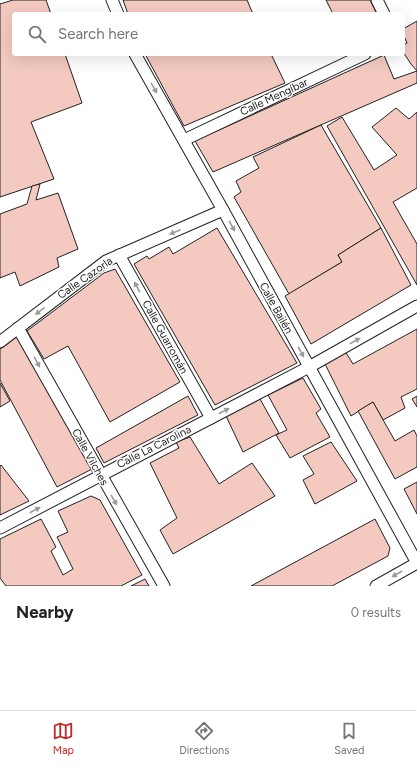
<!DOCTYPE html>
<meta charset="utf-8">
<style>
:root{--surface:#fff;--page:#f6f6f6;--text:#222;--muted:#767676;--line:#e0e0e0;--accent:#c62828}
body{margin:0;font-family:Figtree,sans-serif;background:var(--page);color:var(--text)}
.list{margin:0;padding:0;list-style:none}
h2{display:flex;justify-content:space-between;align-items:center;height:52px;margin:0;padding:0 16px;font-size:17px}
h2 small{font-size:13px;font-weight:400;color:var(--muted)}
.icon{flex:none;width:22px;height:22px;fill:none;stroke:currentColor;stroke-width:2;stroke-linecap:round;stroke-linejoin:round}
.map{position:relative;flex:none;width:417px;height:586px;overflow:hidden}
.search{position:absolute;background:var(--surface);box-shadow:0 4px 16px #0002;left:12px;right:12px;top:12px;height:44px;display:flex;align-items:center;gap:10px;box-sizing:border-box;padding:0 14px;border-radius:4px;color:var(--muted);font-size:15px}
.sheet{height:124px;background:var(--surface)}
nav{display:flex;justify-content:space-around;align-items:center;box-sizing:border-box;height:56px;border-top:1px solid var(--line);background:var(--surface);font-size:11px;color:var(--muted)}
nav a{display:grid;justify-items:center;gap:2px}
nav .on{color:var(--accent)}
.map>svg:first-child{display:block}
</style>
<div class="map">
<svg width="417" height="586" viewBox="0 0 417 586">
<rect width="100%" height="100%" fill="#fff"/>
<!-- building -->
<g fill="#f3c9c0" stroke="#222">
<polygon points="13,0 46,0 51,14 14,14 14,54 65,54 82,103 31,122 54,179 0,197 0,4"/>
<polygon points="123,0 247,0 253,14 128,14"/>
<polygon points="326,0 370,0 377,14 333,14"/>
<polygon points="417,21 417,71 411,64 403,52 403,45 407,43 403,34 403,29"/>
<polygon points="145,54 271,54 285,83 184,126"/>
<polygon points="384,55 394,79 417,71 417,83 213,172 195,141"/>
<polygon points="396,108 409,119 417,112 417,188 393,202 417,244 417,285 327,126 342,117 374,170 397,155 372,127"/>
<polygon points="321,125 381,228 338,255 342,262 289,294 234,197 241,192 236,181 259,168 253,157"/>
<polygon points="40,184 36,200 58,193 78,249 57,258 59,267 20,286 15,272 0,278 0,214 27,204 32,186"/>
<polygon points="217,228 297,363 215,405 134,264 147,256 149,259 169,247 173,254"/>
<polygon points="381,228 411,285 311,344 285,296 342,262 338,255"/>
<polygon points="115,269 180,382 110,422 68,346 44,359 27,331 104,273"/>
<polygon points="417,329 417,389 401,397 405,408 383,420 373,402 351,416 324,362 345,351 353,364"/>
<polygon points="19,335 94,468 57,487 0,380 0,349"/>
<polygon points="303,378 321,409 316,413 330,437 290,458 276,435 287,430 268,395"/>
<polygon points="0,383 10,401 0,407"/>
<polygon points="188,396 198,415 104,463 96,448"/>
<polygon points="417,396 417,407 412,399"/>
<polygon points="260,399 279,433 243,452 226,416"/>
<polygon points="373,402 395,441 414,430 417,436 417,467 395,479 358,411"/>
<polygon points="190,437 219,484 252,463 275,496 173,554 160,530 177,518 150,463 179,448 176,442"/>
<polygon points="331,442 357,481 315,504 303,480 314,474 303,456"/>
<polygon points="1,465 29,501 0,515 0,466"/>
<polygon points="417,482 417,514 404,489"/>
<polygon points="91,496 100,500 142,575 121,586 6,586 0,578 0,539 41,519 56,547 51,551 63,575 73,569 57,537 68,532 58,511"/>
<polygon points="375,519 390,548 388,556 332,586 251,586"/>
<polygon points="145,579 149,586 131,586"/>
</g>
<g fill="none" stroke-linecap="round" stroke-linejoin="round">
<!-- minor casing -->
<g stroke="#222" stroke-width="13">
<g id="minor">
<polyline points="112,0 118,14"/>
<polyline points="377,0 384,14"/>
<polyline points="135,54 223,210 417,563"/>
<polyline points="184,140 365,54"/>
<polyline points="119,255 211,418"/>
<polyline points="18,328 164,586"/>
<polyline points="0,342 106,261 223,210"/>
<polyline points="0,528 309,367 417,306"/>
<polyline points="376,586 417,563"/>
</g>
</g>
<!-- minor -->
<use href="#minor" stroke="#fff" stroke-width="11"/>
</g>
<!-- one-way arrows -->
<defs><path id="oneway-solid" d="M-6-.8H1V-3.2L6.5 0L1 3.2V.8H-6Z"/></defs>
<g fill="#9c9c9c">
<use href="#oneway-solid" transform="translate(154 88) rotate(60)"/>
<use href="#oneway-solid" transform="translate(232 226) rotate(61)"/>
<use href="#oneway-solid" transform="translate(175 232) rotate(157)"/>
<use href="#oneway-solid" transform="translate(137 287) rotate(-119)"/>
<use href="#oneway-solid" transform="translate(40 311) rotate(143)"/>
<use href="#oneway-solid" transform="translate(355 341) rotate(-29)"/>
<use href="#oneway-solid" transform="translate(301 352) rotate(61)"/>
<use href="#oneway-solid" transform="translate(37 362) rotate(61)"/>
<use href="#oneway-solid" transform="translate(224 411) rotate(-28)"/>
<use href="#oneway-solid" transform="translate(114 500) rotate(60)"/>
<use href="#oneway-solid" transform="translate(35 510) rotate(-28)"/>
<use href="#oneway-solid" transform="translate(397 574) rotate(150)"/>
</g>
<g text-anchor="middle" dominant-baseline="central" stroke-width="3" stroke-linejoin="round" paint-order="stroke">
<!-- street labels -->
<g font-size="11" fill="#222" stroke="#fff">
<text transform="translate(274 97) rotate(-25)">Calle Mengíbar</text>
<text transform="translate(85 278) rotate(-35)">Calle Cazorla</text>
<text transform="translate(276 308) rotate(61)">Calle Bailén</text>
<text transform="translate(165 337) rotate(61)">Calle Guarromán</text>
<text transform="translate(154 447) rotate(-27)">Calle La Carolina</text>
<text transform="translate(90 457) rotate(61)">Calle Vilches</text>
</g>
</g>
</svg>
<div class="search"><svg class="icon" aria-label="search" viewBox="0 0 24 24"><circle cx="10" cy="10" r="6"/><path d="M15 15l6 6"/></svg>Search here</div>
</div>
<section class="sheet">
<h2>Nearby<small>0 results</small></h2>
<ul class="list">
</ul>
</section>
<nav>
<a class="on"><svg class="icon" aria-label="map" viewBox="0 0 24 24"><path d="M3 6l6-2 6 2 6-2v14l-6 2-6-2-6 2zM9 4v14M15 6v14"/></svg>Map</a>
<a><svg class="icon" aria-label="directions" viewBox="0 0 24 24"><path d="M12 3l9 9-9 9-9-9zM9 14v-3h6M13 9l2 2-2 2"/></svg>Directions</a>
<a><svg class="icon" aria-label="saved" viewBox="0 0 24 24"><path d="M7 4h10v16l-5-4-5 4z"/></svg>Saved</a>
</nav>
